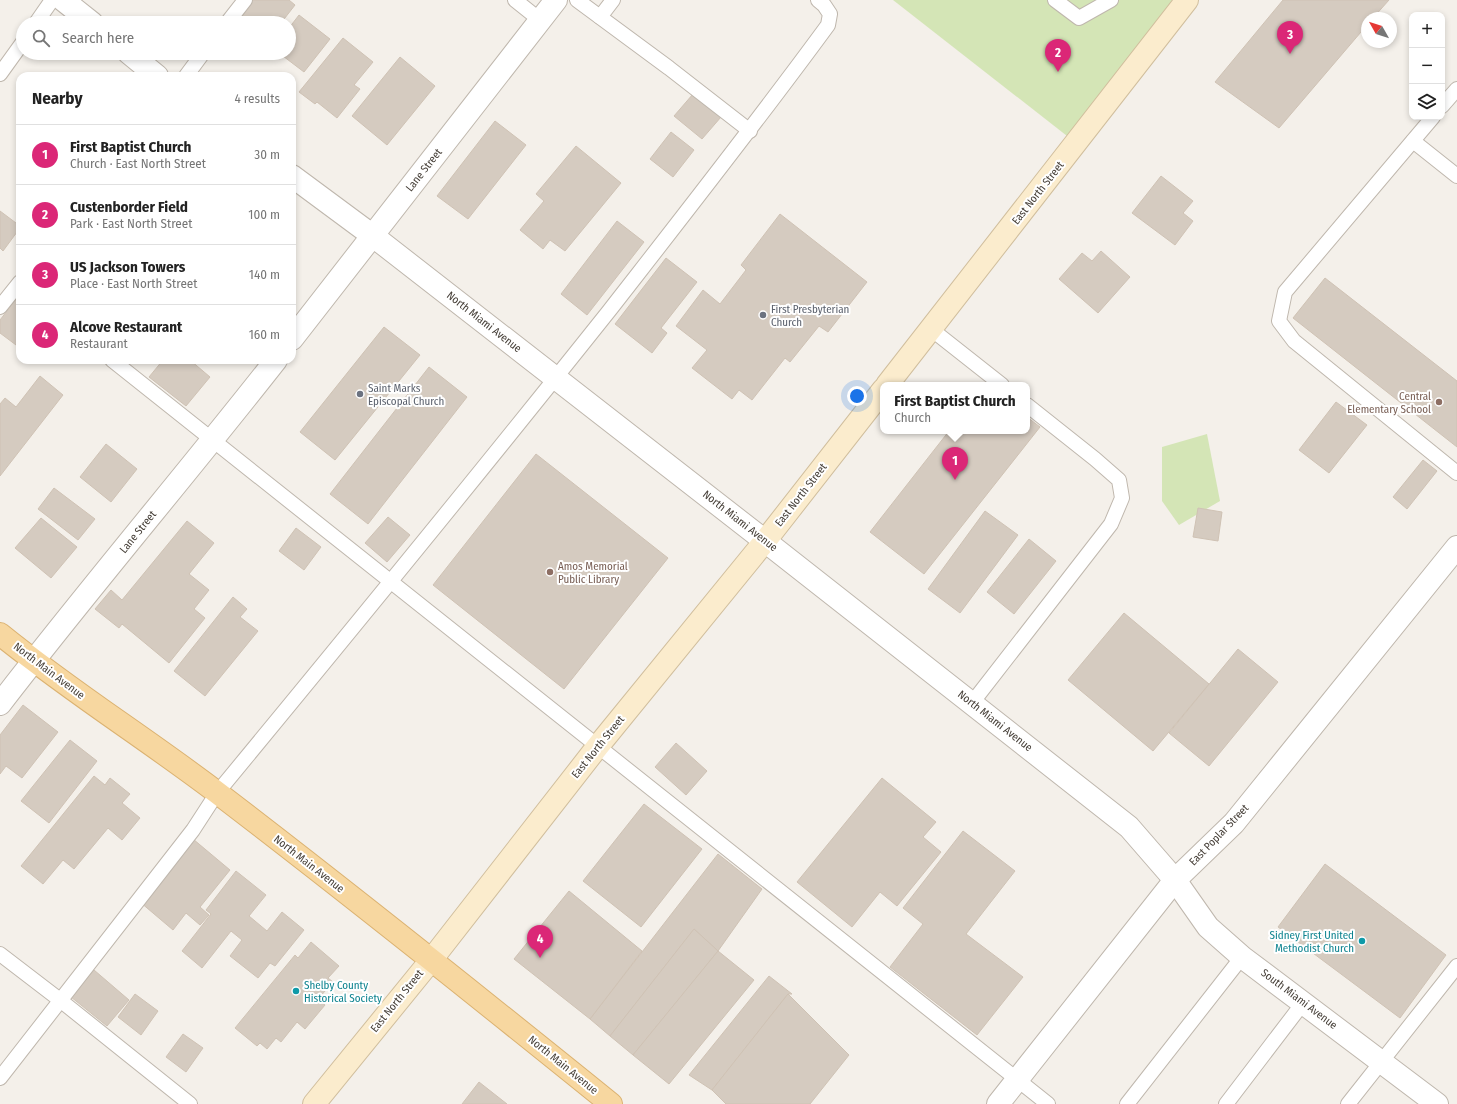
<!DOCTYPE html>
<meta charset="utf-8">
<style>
:root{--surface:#fff;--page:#f2f2f2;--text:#222;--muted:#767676;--line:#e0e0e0;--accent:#db2777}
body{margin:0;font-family:"Fira Sans Condensed",sans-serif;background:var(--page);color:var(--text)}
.controls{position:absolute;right:12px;top:12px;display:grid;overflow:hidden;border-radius:8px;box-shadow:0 2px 6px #0003}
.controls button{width:36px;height:36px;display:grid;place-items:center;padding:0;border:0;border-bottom:1px solid var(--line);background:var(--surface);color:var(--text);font:20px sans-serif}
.compass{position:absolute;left:1361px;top:12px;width:36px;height:36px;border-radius:50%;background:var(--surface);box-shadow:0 2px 6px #0003;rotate:309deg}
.you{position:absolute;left:857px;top:396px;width:14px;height:14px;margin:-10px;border:3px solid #fff;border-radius:50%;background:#1a73e8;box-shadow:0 0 0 6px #1a73e833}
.badge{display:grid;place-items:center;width:26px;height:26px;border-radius:50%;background:var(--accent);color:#fff;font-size:13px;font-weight:700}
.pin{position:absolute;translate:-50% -33px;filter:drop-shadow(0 1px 2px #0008)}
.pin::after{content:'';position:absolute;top:21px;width:14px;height:12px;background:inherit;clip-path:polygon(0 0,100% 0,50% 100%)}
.popup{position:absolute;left:880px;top:382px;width:150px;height:52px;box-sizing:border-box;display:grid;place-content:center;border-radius:8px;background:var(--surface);filter:drop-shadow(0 1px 3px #0005);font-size:13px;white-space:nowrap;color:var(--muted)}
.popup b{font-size:15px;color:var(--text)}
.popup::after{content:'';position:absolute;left:50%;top:100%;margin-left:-8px;border:8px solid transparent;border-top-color:var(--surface)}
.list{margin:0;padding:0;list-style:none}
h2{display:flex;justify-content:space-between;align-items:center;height:52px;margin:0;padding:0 16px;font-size:17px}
h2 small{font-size:13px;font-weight:400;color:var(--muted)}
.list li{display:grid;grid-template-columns:26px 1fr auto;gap:12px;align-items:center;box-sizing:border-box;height:60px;padding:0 16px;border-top:1px solid var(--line)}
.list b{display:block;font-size:15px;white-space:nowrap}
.list p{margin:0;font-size:13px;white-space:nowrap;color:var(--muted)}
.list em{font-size:13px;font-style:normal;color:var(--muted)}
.icon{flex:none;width:22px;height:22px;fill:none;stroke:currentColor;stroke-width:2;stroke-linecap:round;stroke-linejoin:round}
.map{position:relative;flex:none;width:1457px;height:1104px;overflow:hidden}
.search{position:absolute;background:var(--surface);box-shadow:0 2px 6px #0003;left:16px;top:16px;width:280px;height:44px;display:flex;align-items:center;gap:10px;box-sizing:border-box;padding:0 14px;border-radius:22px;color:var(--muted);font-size:15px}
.panel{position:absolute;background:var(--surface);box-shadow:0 2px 6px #0003;left:16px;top:72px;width:280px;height:292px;border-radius:12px}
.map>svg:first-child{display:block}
</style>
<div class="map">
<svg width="1457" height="1104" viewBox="0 0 1457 1104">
<rect width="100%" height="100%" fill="#f4f0ea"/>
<!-- green -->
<g fill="#d4e5b6">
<polygon points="893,0 1187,0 1076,143"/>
<polygon points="1207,434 1220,501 1179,525 1162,501 1162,447"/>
</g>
<!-- building -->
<g fill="#d5cbc0" stroke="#cfc2b4">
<polygon points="252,0 289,0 295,5 281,23 234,23"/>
<polygon points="1283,0 1389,0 1373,18 1367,18 1367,25 1279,128 1215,82"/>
<polygon points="299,15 330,39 304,72 279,53 289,53 289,28"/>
<polygon points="343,38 373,62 354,85 360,89 337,118 317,102 315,104 299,92"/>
<polygon points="400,57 435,86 387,145 352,116"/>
<polygon points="693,94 721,117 702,139 674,116"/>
<polygon points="495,121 526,145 468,219 437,196"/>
<polygon points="671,132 694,150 673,177 650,159"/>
<polygon points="576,146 621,183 565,251 550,240 543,249 520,230 544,201 536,194"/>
<polygon points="1161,176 1193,201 1183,213 1193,221 1175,245 1132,213"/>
<polygon points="0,211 20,226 20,228 3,251 0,248"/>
<polygon points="780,214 867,282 828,332 819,326 790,362 785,358 752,400 739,390 732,399 692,368 707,350 676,326 703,290 720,304 746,270 741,265"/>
<polygon points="617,221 644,242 587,315 561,294"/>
<polygon points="1101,251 1130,277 1098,313 1059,279 1082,253 1092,261"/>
<polygon points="666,258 697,282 661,328 667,333 652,353 615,324"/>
<polygon points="1325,278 1457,381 1457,447 1293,318"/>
<polygon points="17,298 20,301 20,348 0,333 0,320"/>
<polygon points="384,327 420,355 335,460 300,432"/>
<polygon points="163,360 190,360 210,377 186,406 149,377"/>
<polygon points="429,367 467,397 368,524 330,494"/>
<polygon points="40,376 63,395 0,476 0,404 5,398 16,407"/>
<polygon points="1336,402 1367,425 1329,473 1299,450"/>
<polygon points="1027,417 1040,427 924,574 870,532 949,431 1027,431"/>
<polygon points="106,444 137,469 111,502 80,477"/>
<polygon points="536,454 668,558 564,689 433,585"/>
<polygon points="1423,460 1437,471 1407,509 1393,497"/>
<polygon points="54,488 95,519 78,540 38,509"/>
<polygon points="1198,508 1222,512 1218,541 1193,537"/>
<polygon points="985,511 1018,535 960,613 928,589"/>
<polygon points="388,517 410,535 387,562 365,543"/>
<polygon points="41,518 77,547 51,578 15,548"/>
<polygon points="187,521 214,543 189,574 209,590 194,609 205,618 169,663 122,624 119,628 95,609 111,590 122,600"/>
<polygon points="296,528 321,547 304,570 279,551"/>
<polygon points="1029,539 1056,561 1014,614 987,592"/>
<polygon points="233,597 247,609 240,617 258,631 205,696 174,671"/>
<polygon points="1124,613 1209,684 1153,751 1068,680"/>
<polygon points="1238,649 1278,682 1209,766 1169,733"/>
<polygon points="23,705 58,732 22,778 6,766 0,774 0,735"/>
<polygon points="70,740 97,761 49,823 21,801"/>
<polygon points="676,743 707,771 686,795 655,767"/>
<polygon points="94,776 105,785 110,778 130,794 122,803 140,818 122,840 108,828 74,869 63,860 43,884 21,866"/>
<polygon points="882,778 936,822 923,837 941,852 897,906 880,892 852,927 797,882"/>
<polygon points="644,804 702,849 641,927 583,881"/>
<polygon points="963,831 1015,871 966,934 1023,977 977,1035 890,967 923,924 903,908"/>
<polygon points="193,839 230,870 200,907 209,915 200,925 186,913 173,930 140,902"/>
<polygon points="718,854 762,889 718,951 694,929 610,1036 590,1019"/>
<polygon points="1325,864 1446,955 1400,1018 1278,927"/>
<polygon points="236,871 266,895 249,916 267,931 282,912 304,930 275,966 270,963 258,978 230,956 242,940 231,931 202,968 182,951 211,914 206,910"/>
<polygon points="569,891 642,951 590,1019 514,959"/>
<polygon points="694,929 718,951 633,1055 610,1036"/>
<polygon points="311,942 339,966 328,978 333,982 318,999 325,1005 305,1029 297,1022 281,1042 276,1038 267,1049 260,1043 257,1046 235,1028 295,955 298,958"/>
<polygon points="718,951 754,980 669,1084 633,1055"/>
<polygon points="94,970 129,1000 107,1026 71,997"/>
<polygon points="769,976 792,994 788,994 712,1090 689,1075"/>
<polygon points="135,994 158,1011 141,1035 118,1017"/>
<polygon points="788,994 849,1055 810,1104 726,1104 712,1090"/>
<polygon points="183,1034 203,1048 186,1072 166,1057"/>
<polygon points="479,1082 507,1104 462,1104"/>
</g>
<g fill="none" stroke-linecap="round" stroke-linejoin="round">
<!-- service casing -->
<g stroke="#bfb7ad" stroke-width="16">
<g id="service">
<polyline points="515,0 540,20"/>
<polyline points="577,0 669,68 750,131"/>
<polyline points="1055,0 1079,18 1111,0"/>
<polyline points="600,17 613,0"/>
<polyline points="36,23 52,0"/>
<polyline points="227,23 245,0"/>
<polyline points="0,74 23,42"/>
<polyline points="186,76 203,53"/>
<polyline points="1442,106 1457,89"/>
<polyline points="1433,117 1285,292 1279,321 1294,341 1457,473"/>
<polyline points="1413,141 1457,176"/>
<polyline points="0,307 20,282"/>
<polyline points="931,329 1002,385"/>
<polyline points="112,360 1048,1104"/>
<polyline points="972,703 1111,524 1122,498 1119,480 1095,459 1027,405"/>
<polyline points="0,954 60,1000 190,1104"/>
<path d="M0 1078 193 830 217 793C349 633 480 473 609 311 683 216 757 122 828 25L830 14 824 5 818 0"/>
<polyline points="1127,1104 1242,957"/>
<polyline points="1226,1104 1303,1003"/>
<polyline points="1348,1104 1457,966"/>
</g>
</g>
<!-- minor casing -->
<g stroke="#bfb7ad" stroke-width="24">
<g id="minor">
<polyline points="63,0 92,23"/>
<polyline points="129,53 157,76"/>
<polyline points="292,176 373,236 765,541 1129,827 1175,880 1208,927 1242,957 1437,1104"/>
<polyline points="292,339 556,0"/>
<path d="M0 704C90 587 185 476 276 360"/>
<polyline points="998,1104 1175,880 1234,823 1457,547"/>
</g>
</g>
<!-- secondary casing -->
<g stroke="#d0be9d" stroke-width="24">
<g id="secondary">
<polyline points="887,385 1187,0"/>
<polyline points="314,1104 432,959 598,746 765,541 883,390"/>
</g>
</g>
<!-- primary casing -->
<g stroke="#dbb271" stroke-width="24">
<path id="primary" d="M0 634C70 691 147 739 219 794 351 895 481 999 611 1104"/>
</g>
<!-- service -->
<use href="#service" stroke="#fff" stroke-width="14"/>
<!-- minor -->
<use href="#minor" stroke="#fff" stroke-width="22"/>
<!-- secondary -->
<use href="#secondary" stroke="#fbeccd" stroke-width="22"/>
<!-- primary -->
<use href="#primary" stroke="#f7d7a0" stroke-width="22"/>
</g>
<!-- markers -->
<g fill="#6b7280" stroke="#fff" stroke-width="1.5">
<circle cx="763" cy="315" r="4"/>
<circle cx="360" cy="394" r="4"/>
</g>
<g fill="#8d6e63" stroke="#fff" stroke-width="1.5">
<circle cx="1439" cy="402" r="4"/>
<circle cx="550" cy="572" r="4"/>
</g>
<g fill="#0f9aa8" stroke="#fff" stroke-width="1.5">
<circle cx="1362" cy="941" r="4"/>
<circle cx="296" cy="991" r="4"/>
</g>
<g text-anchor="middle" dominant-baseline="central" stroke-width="4" stroke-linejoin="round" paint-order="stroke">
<!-- street labels -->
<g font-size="11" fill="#474039" stroke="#fff">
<text transform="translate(424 170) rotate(-52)">Lane Street</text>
<text transform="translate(1038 193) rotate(-52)">East North Street</text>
<text transform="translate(484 322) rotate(38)">North Miami Avenue</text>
<text transform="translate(801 495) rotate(-52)">East North Street</text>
<text transform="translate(740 521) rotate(38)">North Miami Avenue</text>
<text transform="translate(138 532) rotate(-51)">Lane Street</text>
<text transform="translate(49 671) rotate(37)">North Main Avenue</text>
<text transform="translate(995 721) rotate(38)">North Miami Avenue</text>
<text transform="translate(598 747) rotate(-51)">East North Street</text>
<text transform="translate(1219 835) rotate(-46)">East Poplar Street</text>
<text transform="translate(309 864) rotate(38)">North Main Avenue</text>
<text transform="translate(1299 999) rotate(37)">South Miami Avenue</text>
<text transform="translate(397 1001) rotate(-51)">East North Street</text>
<text transform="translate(563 1065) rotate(39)">North Main Avenue</text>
</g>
<!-- worship labels -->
<g font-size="11" fill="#5b616d" stroke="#fff" text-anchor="start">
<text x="771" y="309">First Presbyterian<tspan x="771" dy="13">Church</tspan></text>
<text x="368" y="388">Saint Marks<tspan x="368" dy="13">Episcopal Church</tspan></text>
</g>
<!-- education labels -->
<g font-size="11" fill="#785e54" stroke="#fff" text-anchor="end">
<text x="1431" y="396">Central<tspan x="1431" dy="13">Elementary School</tspan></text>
<text x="558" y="566" text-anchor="start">Amos Memorial<tspan x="558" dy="13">Public Library</tspan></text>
</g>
<!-- culture labels -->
<g font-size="11" fill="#0d838f" stroke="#fff" text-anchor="end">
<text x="1354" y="935">Sidney First United<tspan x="1354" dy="13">Methodist Church</tspan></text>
<text x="304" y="985" text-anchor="start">Shelby County<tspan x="304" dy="13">Historical Society</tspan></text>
</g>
</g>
</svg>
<div class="controls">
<button>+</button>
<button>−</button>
<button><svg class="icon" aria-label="layers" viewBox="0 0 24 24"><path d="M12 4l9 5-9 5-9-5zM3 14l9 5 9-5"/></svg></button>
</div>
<svg class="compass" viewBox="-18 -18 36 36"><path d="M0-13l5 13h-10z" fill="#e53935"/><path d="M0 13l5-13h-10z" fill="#767676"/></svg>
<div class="you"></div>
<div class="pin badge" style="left:955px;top:480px">1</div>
<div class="popup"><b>First Baptist Church</b>Church</div>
<div class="pin badge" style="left:1058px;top:72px">2</div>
<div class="pin badge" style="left:1290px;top:54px">3</div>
<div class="pin badge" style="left:540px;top:958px">4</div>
<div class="search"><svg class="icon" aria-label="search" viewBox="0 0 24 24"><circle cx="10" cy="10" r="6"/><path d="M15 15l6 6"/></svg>Search here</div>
<section class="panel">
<h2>Nearby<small>4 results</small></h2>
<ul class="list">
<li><span class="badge">1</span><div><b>First Baptist Church</b><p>Church · East North Street</p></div><em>30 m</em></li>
<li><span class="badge">2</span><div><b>Custenborder Field</b><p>Park · East North Street</p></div><em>100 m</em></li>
<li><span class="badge">3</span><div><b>US Jackson Towers</b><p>Place · East North Street</p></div><em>140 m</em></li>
<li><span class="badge">4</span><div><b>Alcove Restaurant</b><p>Restaurant</p></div><em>160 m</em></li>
</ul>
</section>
</div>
